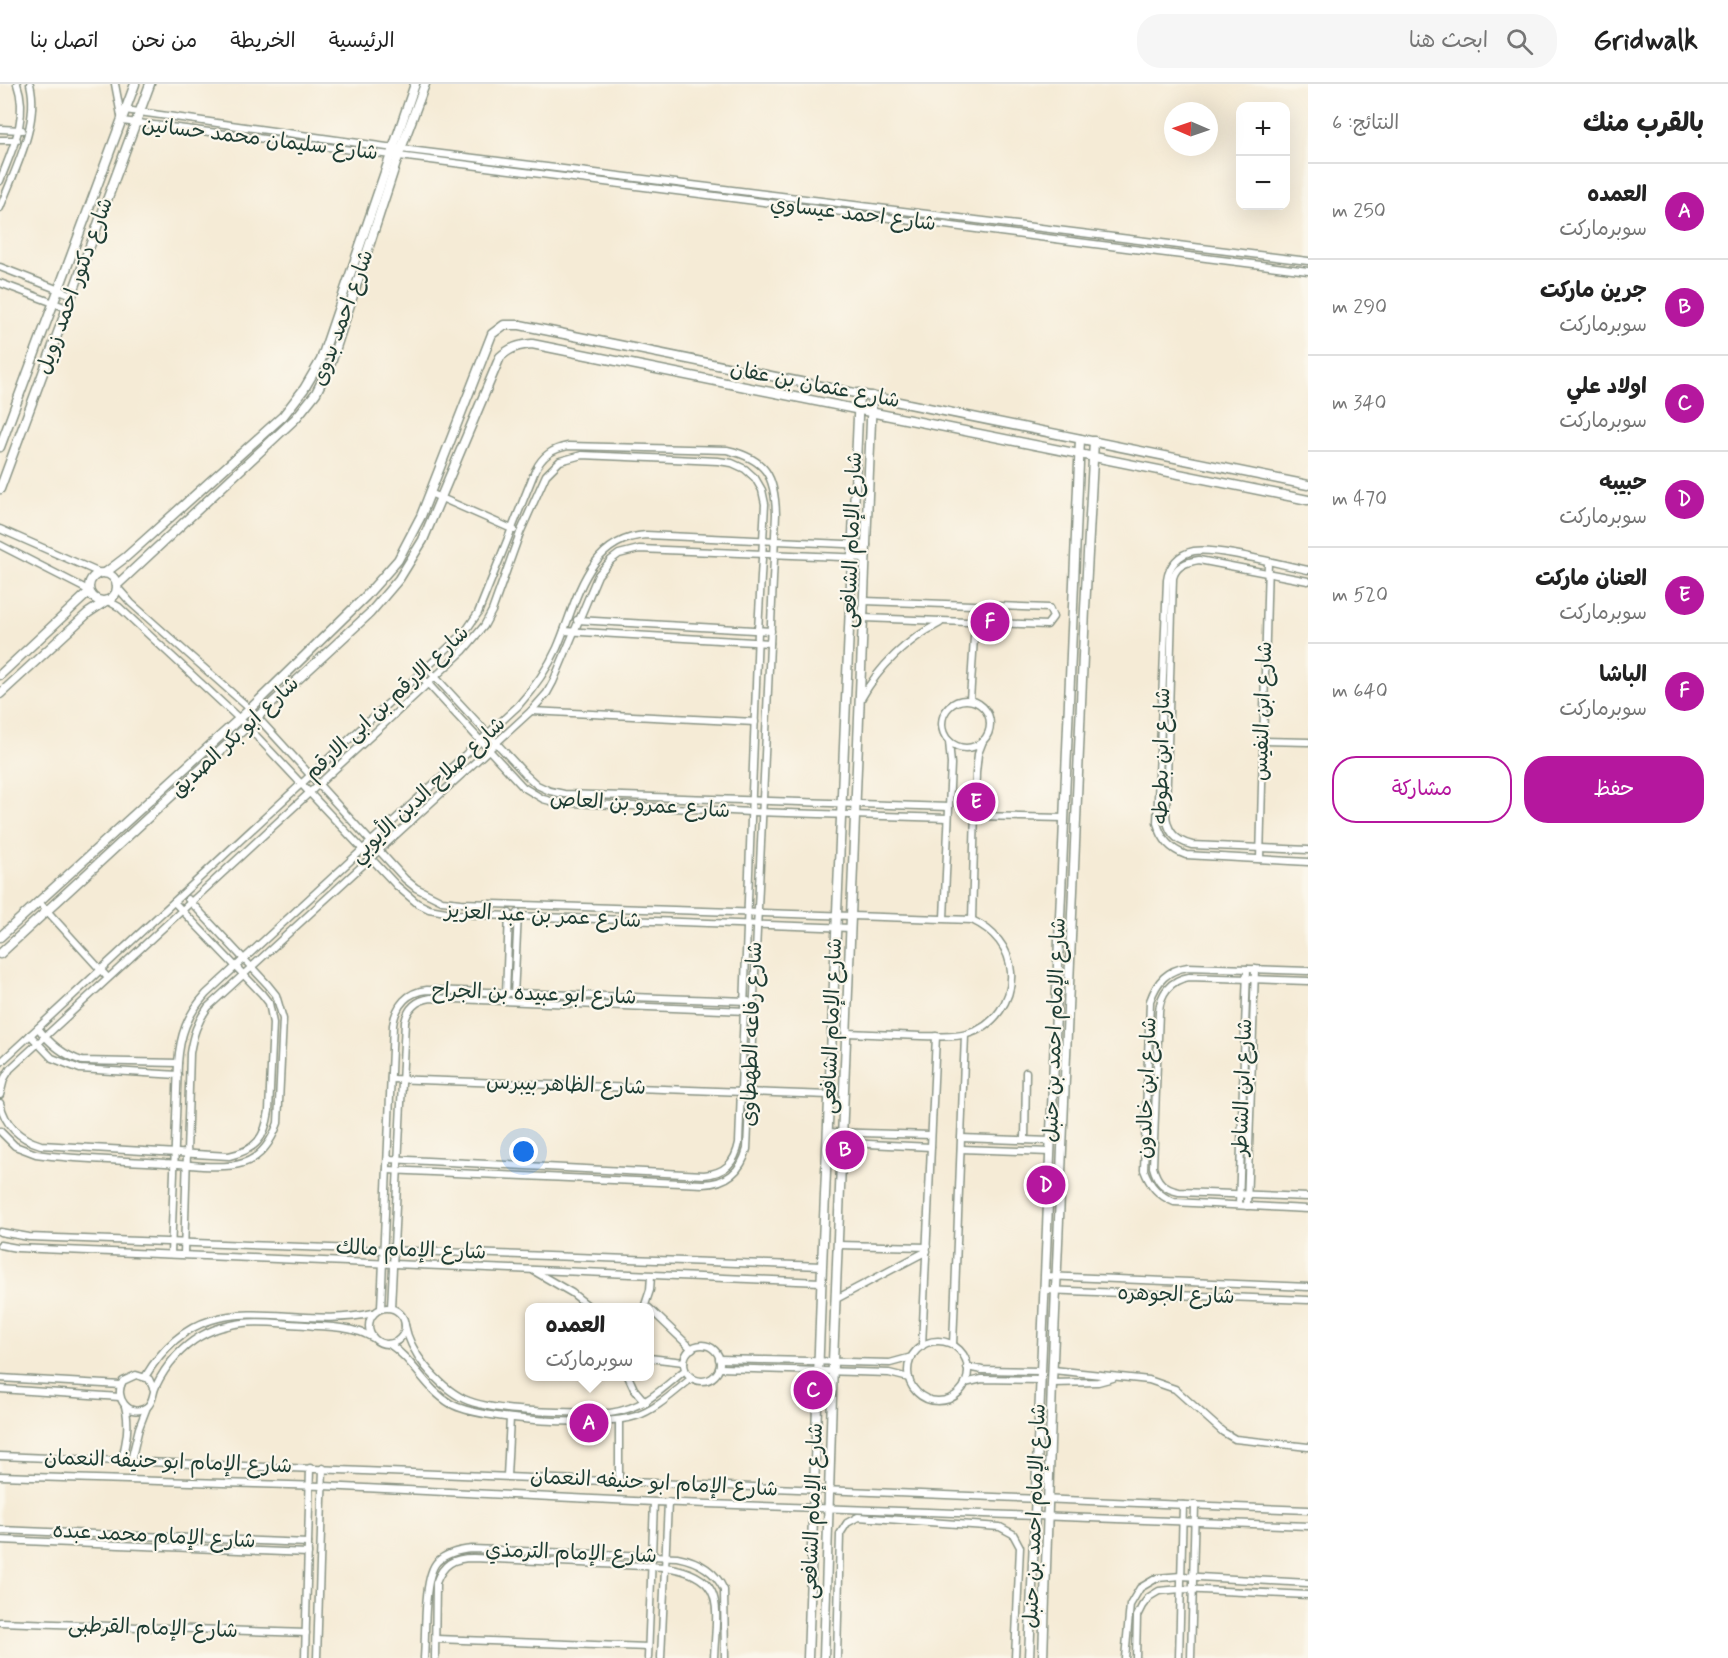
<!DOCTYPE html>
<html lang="ar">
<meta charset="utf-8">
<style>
:root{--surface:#fff;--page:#f6f6f6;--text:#222;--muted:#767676;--line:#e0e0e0;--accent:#b5179e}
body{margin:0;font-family:Mynerve,"Playpen Sans Arabic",sans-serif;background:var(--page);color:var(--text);direction:rtl}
.controls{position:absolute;right:18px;top:18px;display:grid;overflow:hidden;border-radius:12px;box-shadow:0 6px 24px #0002}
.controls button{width:54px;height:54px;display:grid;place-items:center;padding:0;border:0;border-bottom:2px solid var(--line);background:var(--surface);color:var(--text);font:30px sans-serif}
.compass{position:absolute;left:1164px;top:18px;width:54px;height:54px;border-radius:50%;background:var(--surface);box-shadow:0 6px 24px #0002;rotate:272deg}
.you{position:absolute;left:524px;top:1068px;width:21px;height:21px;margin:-15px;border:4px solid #fff;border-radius:50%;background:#1a73e8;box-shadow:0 0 0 9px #1a73e833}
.badge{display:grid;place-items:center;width:39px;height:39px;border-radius:50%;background:var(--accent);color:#fff;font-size:20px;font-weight:700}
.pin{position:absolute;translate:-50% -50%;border:3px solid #fff;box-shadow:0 2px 6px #0006}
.popup{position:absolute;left:525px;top:1219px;width:129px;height:78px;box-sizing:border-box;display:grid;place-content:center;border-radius:12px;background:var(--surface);filter:drop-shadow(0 2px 4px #0005);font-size:20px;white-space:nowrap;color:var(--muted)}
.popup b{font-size:22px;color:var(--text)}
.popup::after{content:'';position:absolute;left:50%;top:100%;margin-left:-12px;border:12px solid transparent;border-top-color:var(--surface)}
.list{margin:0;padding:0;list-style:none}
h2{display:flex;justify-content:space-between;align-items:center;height:78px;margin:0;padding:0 24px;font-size:26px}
h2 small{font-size:20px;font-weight:400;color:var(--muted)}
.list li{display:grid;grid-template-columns:39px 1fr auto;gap:18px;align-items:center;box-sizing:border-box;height:96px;padding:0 24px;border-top:2px solid var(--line)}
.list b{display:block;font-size:22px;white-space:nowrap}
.list p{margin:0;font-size:20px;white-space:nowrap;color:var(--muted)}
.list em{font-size:20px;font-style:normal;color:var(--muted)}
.actions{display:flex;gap:12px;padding:18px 24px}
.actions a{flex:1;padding:14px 0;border:2px solid var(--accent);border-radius:24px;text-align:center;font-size:21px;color:var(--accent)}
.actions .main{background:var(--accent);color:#fff}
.icon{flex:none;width:33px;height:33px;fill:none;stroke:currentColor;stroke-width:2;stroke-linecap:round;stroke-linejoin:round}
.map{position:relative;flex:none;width:1308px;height:1574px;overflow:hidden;direction:ltr}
header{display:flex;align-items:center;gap:36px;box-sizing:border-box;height:84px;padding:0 30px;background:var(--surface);border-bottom:2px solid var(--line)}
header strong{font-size:28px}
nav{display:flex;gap:33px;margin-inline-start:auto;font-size:21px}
.search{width:420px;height:54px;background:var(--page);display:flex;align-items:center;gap:15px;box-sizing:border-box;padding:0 21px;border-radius:24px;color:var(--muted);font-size:22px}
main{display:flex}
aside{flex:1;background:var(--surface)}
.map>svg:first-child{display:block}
</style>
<header>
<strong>Gridwalk</strong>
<div class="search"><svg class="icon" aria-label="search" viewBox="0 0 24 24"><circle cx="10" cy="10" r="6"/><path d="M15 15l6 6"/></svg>ابحث هنا</div>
<nav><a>الرئيسية</a><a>الخريطة</a><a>من نحن</a><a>اتصل بنا</a></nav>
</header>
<main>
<aside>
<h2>بالقرب منك<small>النتائج: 6</small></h2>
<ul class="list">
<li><span class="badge">A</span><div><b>العمده</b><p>سوبرماركت</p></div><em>250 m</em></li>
<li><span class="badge">B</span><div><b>جرين ماركت</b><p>سوبرماركت</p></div><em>290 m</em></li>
<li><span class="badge">C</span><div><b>اولاد علي</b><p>سوبرماركت</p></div><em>340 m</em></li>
<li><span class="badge">D</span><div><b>حبيبه</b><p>سوبرماركت</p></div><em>470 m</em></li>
<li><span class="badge">E</span><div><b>العنان ماركت</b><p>سوبرماركت</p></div><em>520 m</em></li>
<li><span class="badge">F</span><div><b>الباشا</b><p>سوبرماركت</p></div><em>640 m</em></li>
</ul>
<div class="actions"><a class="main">حفظ</a><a>مشاركة</a></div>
</aside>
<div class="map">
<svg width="1308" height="1574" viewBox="0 0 1308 1574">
<rect width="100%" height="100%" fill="#fbf7ec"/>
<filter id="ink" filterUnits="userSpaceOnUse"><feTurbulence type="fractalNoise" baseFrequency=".0167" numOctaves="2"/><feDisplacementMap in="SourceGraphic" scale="12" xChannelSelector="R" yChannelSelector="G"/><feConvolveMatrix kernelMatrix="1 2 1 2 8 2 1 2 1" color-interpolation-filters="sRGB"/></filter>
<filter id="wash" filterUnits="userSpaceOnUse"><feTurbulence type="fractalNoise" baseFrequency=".008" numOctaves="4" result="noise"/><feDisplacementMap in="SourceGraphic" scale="24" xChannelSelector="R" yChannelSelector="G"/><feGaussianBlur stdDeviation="1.35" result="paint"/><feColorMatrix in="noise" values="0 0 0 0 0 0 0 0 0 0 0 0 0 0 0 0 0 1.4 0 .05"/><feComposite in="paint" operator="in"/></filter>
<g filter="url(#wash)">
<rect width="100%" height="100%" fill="#f5ebd6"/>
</g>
<g filter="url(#ink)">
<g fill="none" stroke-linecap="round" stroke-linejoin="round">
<!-- street casing -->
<g stroke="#8a9485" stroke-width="9">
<g id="street">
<polyline points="115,0 122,37 1308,187"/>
<polyline points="125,26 401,65 1308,177"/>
<polyline points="0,45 22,46"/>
<polyline points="0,56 17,56"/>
<path d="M0 97C12 65 29 34 17 0"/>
<path d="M0 124C14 87 40 40 30 0"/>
<polyline points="0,183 72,211"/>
<polyline points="0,199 67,224"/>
<polyline points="430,409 514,446"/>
<polyline points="0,445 100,489"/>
<polyline points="0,461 88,506"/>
<path d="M1308 486C1282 481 1217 463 1194 467 1179 470 1169 481 1167 496L1157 739C1162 756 1170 765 1186 771L1308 778"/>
<path d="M1308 497 1199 476C1186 478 1176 482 1173 494L1166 728C1166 746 1175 757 1192 761L1308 766"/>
<path d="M117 503 131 519 250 625 405 795 416 804 442 817 461 819 972 836C993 846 1009 863 1011 888 1013 916 994 943 967 950 953 954 935 952 921 952 896 951 872 950 847 949"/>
<polyline points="108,517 119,523 247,642 397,802 417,819 429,825 457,830 851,844"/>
<polyline points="864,534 1047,541 1053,533 1049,524 865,517"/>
<polyline points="577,536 771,547"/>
<polyline points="564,547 770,559"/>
<polyline points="427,584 526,691 537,701 550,707 564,710 949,723"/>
<polyline points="420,591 523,703 543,715 554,718 751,728 948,734"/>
<path d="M861 615C880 581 905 557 940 539"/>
<polyline points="970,616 975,538"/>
<circle cx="966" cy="640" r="24"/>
<polyline points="531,627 755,638"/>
<polyline points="1262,657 1308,658"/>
<polyline points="975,732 1064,734"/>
<polyline points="1260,775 1268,478"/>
<polyline points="39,818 108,894"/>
<polyline points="944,834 951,680 949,657"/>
<polyline points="972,836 976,689 978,670 983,657"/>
<path d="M1308 887 1188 883C1167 886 1157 897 1150 917L1144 1086C1150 1102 1158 1111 1174 1118L1308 1125"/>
<path d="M1308 897 1189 893C1170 896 1160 910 1159 928L1153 1083C1157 1098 1164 1105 1179 1108L1308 1113"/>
<polyline points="506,911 509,829"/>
<polyline points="514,912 518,829"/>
<path d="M38 944C50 960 63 971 82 977L178 979"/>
<polyline points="30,951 52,974 80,985 178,991"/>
<path d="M0 979 465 548 478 529 535 387C542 372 552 365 568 362L727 366C766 375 775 392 776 430L747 1065C741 1088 727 1099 703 1100L387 1086"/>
<polyline points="391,995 829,1011"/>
<path d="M0 1011 4 995 10 985 463 567 484 542 492 527 520 449 546 391 560 377 582 371 718 377 732 379 745 385 755 394 762 406 765 420 758 547 739 1059C735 1079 725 1089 704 1091L388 1075"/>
<path d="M0 1019C5 1041 20 1055 41 1061L229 1072C256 1066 265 1054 269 1027L273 939 269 919 262 910 174 818"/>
<path d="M0 1047 15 1062 36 1070C78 1076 122 1076 165 1079 188 1080 222 1086 243 1079 262 1073 272 1056 278 1039L283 935 276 911 268 901 188 815"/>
<polyline points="827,1048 931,1051"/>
<polyline points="961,1054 1050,1057"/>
<polyline points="1025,1056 1026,988"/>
<polyline points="827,1058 931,1063"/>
<polyline points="961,1065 1050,1068"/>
<polyline points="1239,1121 1247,885"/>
<polyline points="1247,1122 1255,885"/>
<polyline points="0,1148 29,1153 822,1182"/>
<polyline points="0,1161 17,1164 821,1198"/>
<polyline points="838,1161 927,1163"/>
<path d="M171 1170 178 979C180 951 187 931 206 910L518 622C534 604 547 586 557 564 577 518 586 455 646 451L867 461"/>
<path d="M184 1170 190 969C193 951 197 938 208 923L531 627 547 609 553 598 598 491 611 476 619 470 639 465 866 474"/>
<polyline points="534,1187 572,1209 591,1224"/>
<polyline points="1045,1192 1308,1203"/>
<polyline points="1044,1206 1308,1216"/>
<polyline points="836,1215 927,1167"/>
<circle cx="387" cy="1242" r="18"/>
<path d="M381 1224 393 941C396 921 407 908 427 906L748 917"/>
<path d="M391 1224 405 938C408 923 417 916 431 914L747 927"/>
<polyline points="644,1224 650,1206 651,1192"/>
<polyline points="649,1224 692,1265"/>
<path d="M405 1241C408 1257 415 1269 425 1282 436 1295 449 1308 464 1315 497 1330 572 1328 610 1329 644 1324 660 1307 685 1286"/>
<circle cx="938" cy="1287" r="30"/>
<path d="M389 1260C414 1276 425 1305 451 1320 482 1337 602 1343 636 1332 656 1326 675 1307 692 1294"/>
<polyline points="953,1261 965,951"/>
<circle cx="702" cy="1279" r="18"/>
<polyline points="922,1262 936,952"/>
<polyline points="649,1274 684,1278"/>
<polyline points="719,1275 890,1279 912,1273"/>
<polyline points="967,1283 982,1286 1041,1287"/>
<polyline points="719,1284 889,1289 909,1294"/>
<polyline points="1053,1286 1149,1296 1175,1305 1223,1348 1235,1355 1308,1363"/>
<polyline points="628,1292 634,1305 646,1319"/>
<path d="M145 1293C205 1192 286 1249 373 1229"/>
<polyline points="0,1294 121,1301"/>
<polyline points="965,1299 982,1295 1041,1296"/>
<polyline points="1052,1299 1098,1298 1113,1294"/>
<polyline points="0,1305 120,1313"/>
<path d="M154 1306 149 1295 136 1291 123 1297C113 1313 129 1335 147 1323 154 1317 152 1310 156 1302 161 1291 168 1281 176 1272 190 1257 208 1246 227 1242 253 1235 280 1240 306 1241 322 1243 340 1242 356 1247 362 1248 368 1251 373 1254"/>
<polyline points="619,1336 619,1397"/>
<polyline points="0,1372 1308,1426"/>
<path d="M122 1376C126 1358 130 1341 125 1322"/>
<polyline points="131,1377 139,1344 147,1323"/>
<polyline points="0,1392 323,1402 654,1418 1308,1442"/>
<polyline points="507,1392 510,1334"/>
<polyline points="0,1446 308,1459"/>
<polyline points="0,1456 308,1469"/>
<polyline points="0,1538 306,1549"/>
<polyline points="436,1555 648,1563"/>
<polyline points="305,1574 310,1384"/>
<polyline points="317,1574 323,1384"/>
<path d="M424 1574C426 1552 423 1493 437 1478 446 1469 460 1466 472 1465L677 1473C698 1477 715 1486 724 1506L725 1574"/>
<path d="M435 1574 436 1499C443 1480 453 1474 473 1474L665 1483C728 1492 716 1524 714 1574"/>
<polyline points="648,1574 654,1418"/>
<polyline points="661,1574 668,1418"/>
<polyline points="837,1574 840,1450 847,1439 858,1433 1000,1443 1013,1450 1020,1463 1015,1574"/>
<polyline points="1125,1574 1130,1521 1140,1504 1157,1494 1181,1492 1308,1499"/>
<polyline points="1136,1574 1137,1532 1142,1522 1149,1513 1159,1507 1181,1505 1308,1511"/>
<polyline points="1179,1574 1183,1421"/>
<polyline points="1191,1574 1195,1421"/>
</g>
</g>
<!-- secondary casing -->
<g stroke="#8a9485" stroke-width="11">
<g id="secondary">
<polyline points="0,363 135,0"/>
<polyline points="0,405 150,0"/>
<circle cx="103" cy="503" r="14"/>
<polyline points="105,489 126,473 283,332 304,305 321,276 415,0"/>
<polyline points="117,501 296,334 316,309 331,279 398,73 425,0"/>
<polyline points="0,591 89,508"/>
<polyline points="0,610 88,529 106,517"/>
<polyline points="0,853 250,625 365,513 398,476 421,432 492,250 504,241 520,241 1308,401"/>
<path d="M0 870 370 529 399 495 423 456 500 273C510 264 518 261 532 260L1308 416"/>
<polyline points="808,1574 822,1182 859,309"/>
<polyline points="824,1574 833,1278 872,312"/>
<polyline points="1029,1574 1080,355"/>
<polyline points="1043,1574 1052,1299 1085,525 1094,357"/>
</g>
</g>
<!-- street -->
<use href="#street" stroke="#fff" stroke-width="6"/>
<!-- secondary -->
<use href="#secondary" stroke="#fff" stroke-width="8"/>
</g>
</g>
<g text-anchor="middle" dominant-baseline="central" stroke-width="4.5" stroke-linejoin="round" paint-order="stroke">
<!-- street labels -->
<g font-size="21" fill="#1f3d34" stroke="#fbf7ec">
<text transform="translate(260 55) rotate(7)">شارع سليمان محمد حسانين</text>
<text transform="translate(853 130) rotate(7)">شارع احمد عيساوي</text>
<text transform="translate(75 202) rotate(-70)">شارع دكتور احمد زويل</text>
<text transform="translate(343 234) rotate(-70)">شارع احمد بدوى</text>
<text transform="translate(815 301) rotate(11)">شارع عثمان بن عفان</text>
<text transform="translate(852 456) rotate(-88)">شارع الإمام الشافعى</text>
<text transform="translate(387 619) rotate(-43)">شارع الارقم بن ابى الارقم</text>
<text transform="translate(1263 627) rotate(-88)">شارع ابن النفيس</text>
<text transform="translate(235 653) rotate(-43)">شارع ابو بكر الصديق</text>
<text transform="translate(1162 672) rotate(-89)">شارع ابن بطوطه</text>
<text transform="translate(428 706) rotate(-43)">شارع صلاح الدين الأيوبي</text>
<text transform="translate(640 721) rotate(4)">شارع عمرو بن العاص</text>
<text transform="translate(543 832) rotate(3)">شارع عمر بن عبد العزيز</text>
<text transform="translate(534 910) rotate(2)">شارع ابو عبيده بن الجراح</text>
<text transform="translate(832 942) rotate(-88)">شارع الإمام الشافعى</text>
<text transform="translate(1055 946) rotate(-88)">شارع الإمام احمد بن حنبل</text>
<text transform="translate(752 950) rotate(-88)">شارع رفاعه الطهطاوى</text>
<text transform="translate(566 1001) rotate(2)">شارع الظاهر بيبرس</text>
<text transform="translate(1243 1003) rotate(-88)">شارع ابن الشاطر</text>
<text transform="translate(1147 1004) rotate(-88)">شارع ابن خالدون</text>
<text transform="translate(411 1166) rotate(2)">شارع الإمام مالك</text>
<text transform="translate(1176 1211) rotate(2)">شارع الجوهره</text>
<text transform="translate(168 1378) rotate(2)">شارع الإمام ابو حنيفه النعمان</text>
<text transform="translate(654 1399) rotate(3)">شارع الإمام ابو حنيفه النعمان</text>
<text transform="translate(813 1427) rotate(-88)">شارع الإمام الشافعى</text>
<text transform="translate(1035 1432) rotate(-88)">شارع الإمام احمد بن حنبل</text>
<text transform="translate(154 1452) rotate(3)">شارع الإمام محمد عبده</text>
<text transform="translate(571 1469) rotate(2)">شارع الإمام الترمذي</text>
<text transform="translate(153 1544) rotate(2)">شارع الإمام القرطبى</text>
</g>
</g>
</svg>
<div class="controls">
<button>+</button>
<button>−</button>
</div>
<svg class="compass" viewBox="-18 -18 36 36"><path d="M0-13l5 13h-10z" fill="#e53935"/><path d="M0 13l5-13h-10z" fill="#767676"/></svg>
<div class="you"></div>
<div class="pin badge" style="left:589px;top:1339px">A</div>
<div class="popup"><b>العمده</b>سوبرماركت</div>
<div class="pin badge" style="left:845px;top:1066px">B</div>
<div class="pin badge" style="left:813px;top:1306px">C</div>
<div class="pin badge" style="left:1046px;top:1101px">D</div>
<div class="pin badge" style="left:976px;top:718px">E</div>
<div class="pin badge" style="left:990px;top:538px">F</div>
</div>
</main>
